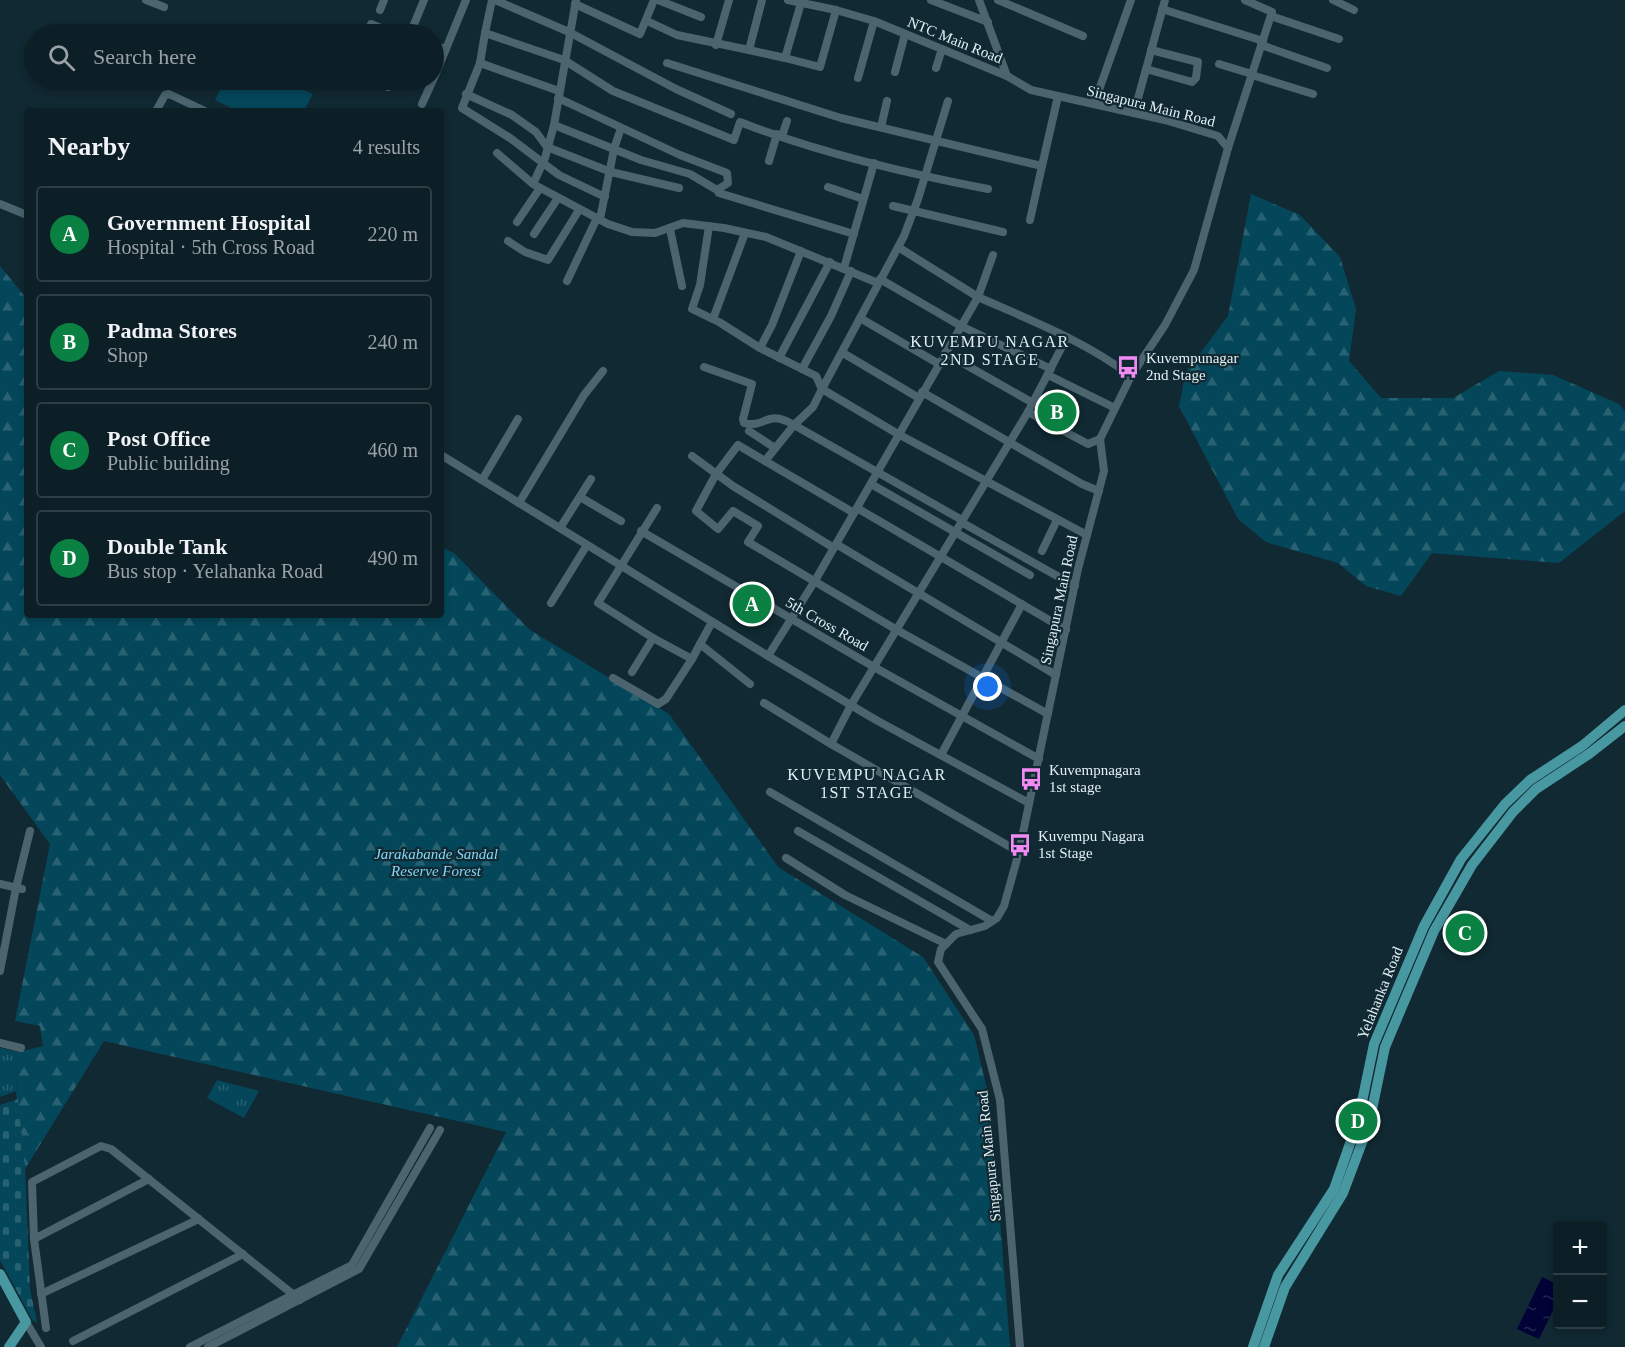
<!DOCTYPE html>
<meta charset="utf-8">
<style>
:root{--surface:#0d1f26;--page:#16272e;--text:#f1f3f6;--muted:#9aa2a7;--line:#2d3d43;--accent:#0b8043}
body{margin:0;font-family:"Times New Roman",serif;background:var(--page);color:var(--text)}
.controls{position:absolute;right:18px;bottom:18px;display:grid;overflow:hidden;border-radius:6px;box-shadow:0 3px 9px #0003}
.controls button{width:54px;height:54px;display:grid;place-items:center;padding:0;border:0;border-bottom:2px solid var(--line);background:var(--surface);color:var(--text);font:30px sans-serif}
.you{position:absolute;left:988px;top:687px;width:21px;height:21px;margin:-15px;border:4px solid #fff;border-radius:50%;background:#1a73e8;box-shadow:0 0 0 9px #1a73e833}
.badge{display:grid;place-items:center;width:39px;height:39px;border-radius:50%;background:var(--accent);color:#fff;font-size:20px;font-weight:700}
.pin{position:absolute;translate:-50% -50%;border:3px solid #fff;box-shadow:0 2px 6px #0006}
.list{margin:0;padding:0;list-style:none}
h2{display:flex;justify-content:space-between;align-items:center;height:78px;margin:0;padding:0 24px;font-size:26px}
h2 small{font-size:20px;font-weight:400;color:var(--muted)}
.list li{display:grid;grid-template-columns:39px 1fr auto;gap:18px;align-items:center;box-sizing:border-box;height:96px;margin:0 12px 12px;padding:0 12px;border:2px solid var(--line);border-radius:6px}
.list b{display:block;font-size:22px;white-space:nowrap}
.list p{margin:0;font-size:20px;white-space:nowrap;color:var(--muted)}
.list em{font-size:20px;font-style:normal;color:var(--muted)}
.icon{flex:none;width:33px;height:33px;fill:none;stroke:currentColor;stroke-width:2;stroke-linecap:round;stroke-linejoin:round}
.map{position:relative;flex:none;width:1625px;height:1347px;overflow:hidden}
.search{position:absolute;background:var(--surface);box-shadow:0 3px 9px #0003;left:24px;top:24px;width:420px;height:66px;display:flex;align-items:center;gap:15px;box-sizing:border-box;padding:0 21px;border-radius:33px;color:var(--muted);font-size:22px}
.panel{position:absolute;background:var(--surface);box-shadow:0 3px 9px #0003;left:24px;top:108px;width:420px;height:510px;border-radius:6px}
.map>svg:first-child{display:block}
</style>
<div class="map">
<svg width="1625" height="1347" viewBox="0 0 1625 1347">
<defs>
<pattern id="forest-firs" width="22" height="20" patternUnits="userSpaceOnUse" patternTransform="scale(1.5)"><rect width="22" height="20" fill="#04475a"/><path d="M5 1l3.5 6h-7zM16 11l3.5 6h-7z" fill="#286272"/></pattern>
<pattern id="cemetery-stones" width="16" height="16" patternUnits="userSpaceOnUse" patternTransform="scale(1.5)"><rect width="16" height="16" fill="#04475a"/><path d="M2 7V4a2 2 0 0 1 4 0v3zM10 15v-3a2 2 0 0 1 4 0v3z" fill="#286272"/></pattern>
<pattern id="park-tufts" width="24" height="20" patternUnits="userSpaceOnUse" patternTransform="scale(1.5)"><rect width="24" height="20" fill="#04475a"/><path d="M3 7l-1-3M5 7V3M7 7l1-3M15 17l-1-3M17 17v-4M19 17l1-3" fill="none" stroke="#286272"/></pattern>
<pattern id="water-ripples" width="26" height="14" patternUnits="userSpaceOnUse" patternTransform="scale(1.5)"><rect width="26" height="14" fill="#010236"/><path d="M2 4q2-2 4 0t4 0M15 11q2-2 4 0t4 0" fill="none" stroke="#262754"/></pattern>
</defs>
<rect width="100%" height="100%" fill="#112932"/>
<!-- forest -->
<g fill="url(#forest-firs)">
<polygon points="1251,194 1300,215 1340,257 1356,309 1349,361 1381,398 1453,398 1499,371 1553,375 1619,404 1625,411 1625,511 1559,563 1432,553 1401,596 1366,586 1338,563 1266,542 1238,519 1179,406 1186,372 1228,316"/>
<polygon points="0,266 27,299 27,615 441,615 441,547 454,553 530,630 669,714 778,867 923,957 974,1035 991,1106 1010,1347 397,1347 506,1132 104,1041 25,1169 16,1091 19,1052 43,1046 40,1026 15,1021 50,844 0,775"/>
</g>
<!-- cemetery -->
<polygon fill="url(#cemetery-stones)" points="18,1099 25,1169 30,1289 37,1322 33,1321 0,1260 0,1105"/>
<!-- park -->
<g fill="url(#park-tufts)">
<polygon points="0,1048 19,1052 16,1091 0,1097"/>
<polygon points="217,1080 259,1091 244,1118 207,1098"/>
</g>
<!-- pitch -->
<polygon fill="#04475a" points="225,80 284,80 313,94 304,111 237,111 215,100"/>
<!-- water -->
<polygon fill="url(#water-ripples)" points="1542,1277 1557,1284 1557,1302 1539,1339 1517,1329"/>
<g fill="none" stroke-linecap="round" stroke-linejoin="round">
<!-- minor -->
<g stroke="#4b646e" stroke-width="8">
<polyline points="146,0 164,7"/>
<path d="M492 0 485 33 564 60 613 91 734 140 740 122C819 153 904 173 988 189"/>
<polyline points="495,0 569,32 676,89 731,114"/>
<polyline points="576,0 554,125 545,158 533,184 608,224 632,232 655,233 683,223 724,228 766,237 878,283"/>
<polyline points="658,0 701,17"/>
<polyline points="788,0 836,10 874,21 1007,76"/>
<polyline points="931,0 988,22"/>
<polyline points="979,0 1007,76 1031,90 1165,120 1218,136 1228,148"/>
<polyline points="998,0 1083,36"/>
<polyline points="1333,0 1354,10"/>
<polyline points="575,4 640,34 654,0"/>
<polyline points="1162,9 1263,41"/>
<polyline points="380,10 384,0"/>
<polyline points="1271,16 1339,39"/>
<polyline points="647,21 677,35 749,50 762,0"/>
<polyline points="485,33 480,63 462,108 510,138 559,175 605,197"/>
<polyline points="366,34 371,24 396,34"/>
<polyline points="410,34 424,0"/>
<polyline points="716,45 729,0"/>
<polyline points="1261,45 1327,68"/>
<polyline points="434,46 446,49"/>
<polyline points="749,50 785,58 801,3"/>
<polyline points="785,58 820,67 836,10"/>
<polyline points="480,63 559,91"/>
<polyline points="667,63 841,118 1042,166 1058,96"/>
<polyline points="1219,64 1252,74"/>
<polyline points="936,68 942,49"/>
<polyline points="1146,69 1192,82 1196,78 1198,62 1151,50"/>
<polyline points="895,72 905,34"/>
<polyline points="1252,75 1313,94"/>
<polyline points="434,78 466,0"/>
<polyline points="858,78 874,21"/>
<polyline points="388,87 391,80"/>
<polyline points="466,94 512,115 536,132 547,147 611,172 679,188"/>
<polyline points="422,104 433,80"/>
<polyline points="1094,104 1131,0"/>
<polyline points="156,111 165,95 169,94 205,111"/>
<polyline points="1134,113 1165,0"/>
<polyline points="554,125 641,160 690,174 717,190 728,183 727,173 680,155 558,98"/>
<polyline points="881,127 887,101"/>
<polyline points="782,136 787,121"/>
<polyline points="497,153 533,184"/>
<polyline points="769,161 777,134"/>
<polyline points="828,187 863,199"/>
<polyline points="719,193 854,234"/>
<polyline points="0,204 27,215"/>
<polyline points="893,206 1003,232"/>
<polyline points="600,219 614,149 621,128"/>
<polyline points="1030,220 1042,166"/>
<polyline points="517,222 540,188"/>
<polyline points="709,226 700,285 692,309 719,322 760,348 816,376 822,389 904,236 918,199 948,101"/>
<polyline points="670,229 682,286"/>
<polyline points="534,234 558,198"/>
<polyline points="508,241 525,252 548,260 579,210"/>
<polyline points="898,247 978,297 993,255"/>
<polyline points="844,268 874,163"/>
<polyline points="880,279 961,326 1051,369"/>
<polyline points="567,281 597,218"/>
<polyline points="860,318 939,364"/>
<polyline points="713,319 745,233"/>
<polyline points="760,348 772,325 801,251"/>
<polyline points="843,353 919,398"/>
<polyline points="945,353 1033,403"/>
<polyline points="779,358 830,262"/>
<path d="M704 367 752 384 743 419 744 423C766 429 766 408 794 425L765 461 854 513"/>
<polyline points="802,369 831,316 851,271"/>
<polyline points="1048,375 1115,408"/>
<polyline points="922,392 1082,484 1099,491"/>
<polyline points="1028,412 1088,444 1100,439"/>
<polyline points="749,431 775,448"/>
<path d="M441 455 768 656 816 579 978 297C1030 320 1085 341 1131 376"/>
<polyline points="692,456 733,486 834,548"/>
<polyline points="765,461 738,445 716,474 696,511 718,529 733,511 758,526 748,542 897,630 1048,714"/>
<polyline points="482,480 518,419"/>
<polyline points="871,484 1030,575"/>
<polyline points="580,497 621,521"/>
<polyline points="519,503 584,395 603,371"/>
<polyline points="857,508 1066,630"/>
<polyline points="962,520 794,425 813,407 822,389 898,434 1087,535"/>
<polyline points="961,522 1075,586"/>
<polyline points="560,528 591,479"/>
<polyline points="641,531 874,667 1039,759"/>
<polyline points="836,544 1056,675"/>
<polyline points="1042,551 1057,520"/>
<polyline points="551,603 587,545"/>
<polyline points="700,644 750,684"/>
<polyline points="768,656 876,720 1029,803"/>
<polyline points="692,659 712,622"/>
<polyline points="632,672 653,638 598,603 657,508"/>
<polyline points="613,678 658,704 666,699 692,659 653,638"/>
<polyline points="764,703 831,744"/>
<polyline points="941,755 1022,604"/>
<polyline points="770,792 992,921"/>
<polyline points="798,831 970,930"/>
<polyline points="1019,852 831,744 851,705 1028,412 1067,337"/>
<polyline points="786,858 845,895 946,944"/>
<polyline points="0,884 22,889"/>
<polyline points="0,971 16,888 30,831"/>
<polyline points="0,1043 21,1048"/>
<polyline points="34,1239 149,1179"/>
<polyline points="41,1294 199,1219"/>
<polyline points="26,1322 41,1347"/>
<polyline points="46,1328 34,1239 32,1182 101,1146 111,1149 300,1300"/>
<polyline points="73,1341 243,1254"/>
<polyline points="190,1347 352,1265 430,1128"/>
<polyline points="208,1347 359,1269 440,1130"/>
<polyline points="1020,1347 1000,1100 982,1029 938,962 941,949 956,934 985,926 997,918 1004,906 1019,852 1078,569 1104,471 1100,439 1131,376 1165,325 1194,270 1228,148 1272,12 1245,0"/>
</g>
<!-- major -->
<g stroke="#4898a2" stroke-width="10">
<polyline points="0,1274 26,1322 9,1347"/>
<polyline points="1253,1347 1278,1275 1334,1189 1358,1121 1374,1044 1424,926 1461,859 1505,804 1530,780 1582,746 1625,710"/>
<polyline points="1264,1347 1285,1287 1343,1193 1369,1124 1385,1047 1434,931 1472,865 1513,812 1536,789 1589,754 1625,726"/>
</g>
</g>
<!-- icons -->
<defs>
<g id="bus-bare" transform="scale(1.8)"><path d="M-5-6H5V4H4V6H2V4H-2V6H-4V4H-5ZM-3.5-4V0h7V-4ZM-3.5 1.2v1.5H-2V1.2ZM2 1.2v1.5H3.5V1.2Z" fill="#f28af3" stroke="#112932" stroke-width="2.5" paint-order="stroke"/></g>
</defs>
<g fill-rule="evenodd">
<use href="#bus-bare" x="1128" y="367"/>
<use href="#bus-bare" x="1031" y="779"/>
<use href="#bus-bare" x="1020" y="845"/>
</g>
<g text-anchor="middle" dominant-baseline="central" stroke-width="4.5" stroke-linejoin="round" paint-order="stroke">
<!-- street labels -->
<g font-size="15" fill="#e2f0f5" stroke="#112932">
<text transform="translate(955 40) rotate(22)">NTC Main Road</text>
<text transform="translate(1151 106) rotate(14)">Singapura Main Road</text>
<text transform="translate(1059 600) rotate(-78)">Singapura Main Road</text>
<text transform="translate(827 624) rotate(30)">5th Cross Road</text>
<text transform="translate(1380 993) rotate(-68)">Yelahanka Road</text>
<text transform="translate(989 1156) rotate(-96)">Singapura Main Road</text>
</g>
<!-- poi labels -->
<g font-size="15" fill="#e2f0f5" stroke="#112932" text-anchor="start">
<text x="1146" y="358">Kuvempunagar<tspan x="1146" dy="17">2nd Stage</tspan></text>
<text x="1049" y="770">Kuvempnagara<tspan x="1049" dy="17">1st stage</tspan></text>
<text x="1038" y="836">Kuvempu Nagara<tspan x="1038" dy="17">1st Stage</tspan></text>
</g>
<!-- park labels -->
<g font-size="15" font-style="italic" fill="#84d7f7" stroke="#112932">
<text x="436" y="854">Jarakabande Sandal<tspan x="436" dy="17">Reserve Forest</tspan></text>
</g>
<!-- neighbourhood labels -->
<g font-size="16" letter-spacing="1.5" fill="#e2f0f5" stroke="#112932">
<text x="990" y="341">KUVEMPU NAGAR<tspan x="990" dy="18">2ND STAGE</tspan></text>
<text x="867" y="774">KUVEMPU NAGAR<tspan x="867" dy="18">1ST STAGE</tspan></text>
</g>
</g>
</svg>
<div class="controls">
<button>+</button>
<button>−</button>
</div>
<div class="you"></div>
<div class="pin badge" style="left:752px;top:604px">A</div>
<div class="pin badge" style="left:1057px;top:412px">B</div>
<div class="pin badge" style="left:1465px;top:933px">C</div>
<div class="pin badge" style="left:1358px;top:1121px">D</div>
<div class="search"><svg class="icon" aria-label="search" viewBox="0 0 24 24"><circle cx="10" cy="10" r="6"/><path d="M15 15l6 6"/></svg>Search here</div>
<section class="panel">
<h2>Nearby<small>4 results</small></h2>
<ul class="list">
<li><span class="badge">A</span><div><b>Government Hospital</b><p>Hospital · 5th Cross Road</p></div><em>220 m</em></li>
<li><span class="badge">B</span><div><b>Padma Stores</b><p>Shop</p></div><em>240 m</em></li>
<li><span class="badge">C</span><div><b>Post Office</b><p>Public building</p></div><em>460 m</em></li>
<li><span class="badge">D</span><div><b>Double Tank</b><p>Bus stop · Yelahanka Road</p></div><em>490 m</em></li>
</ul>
</section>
</div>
